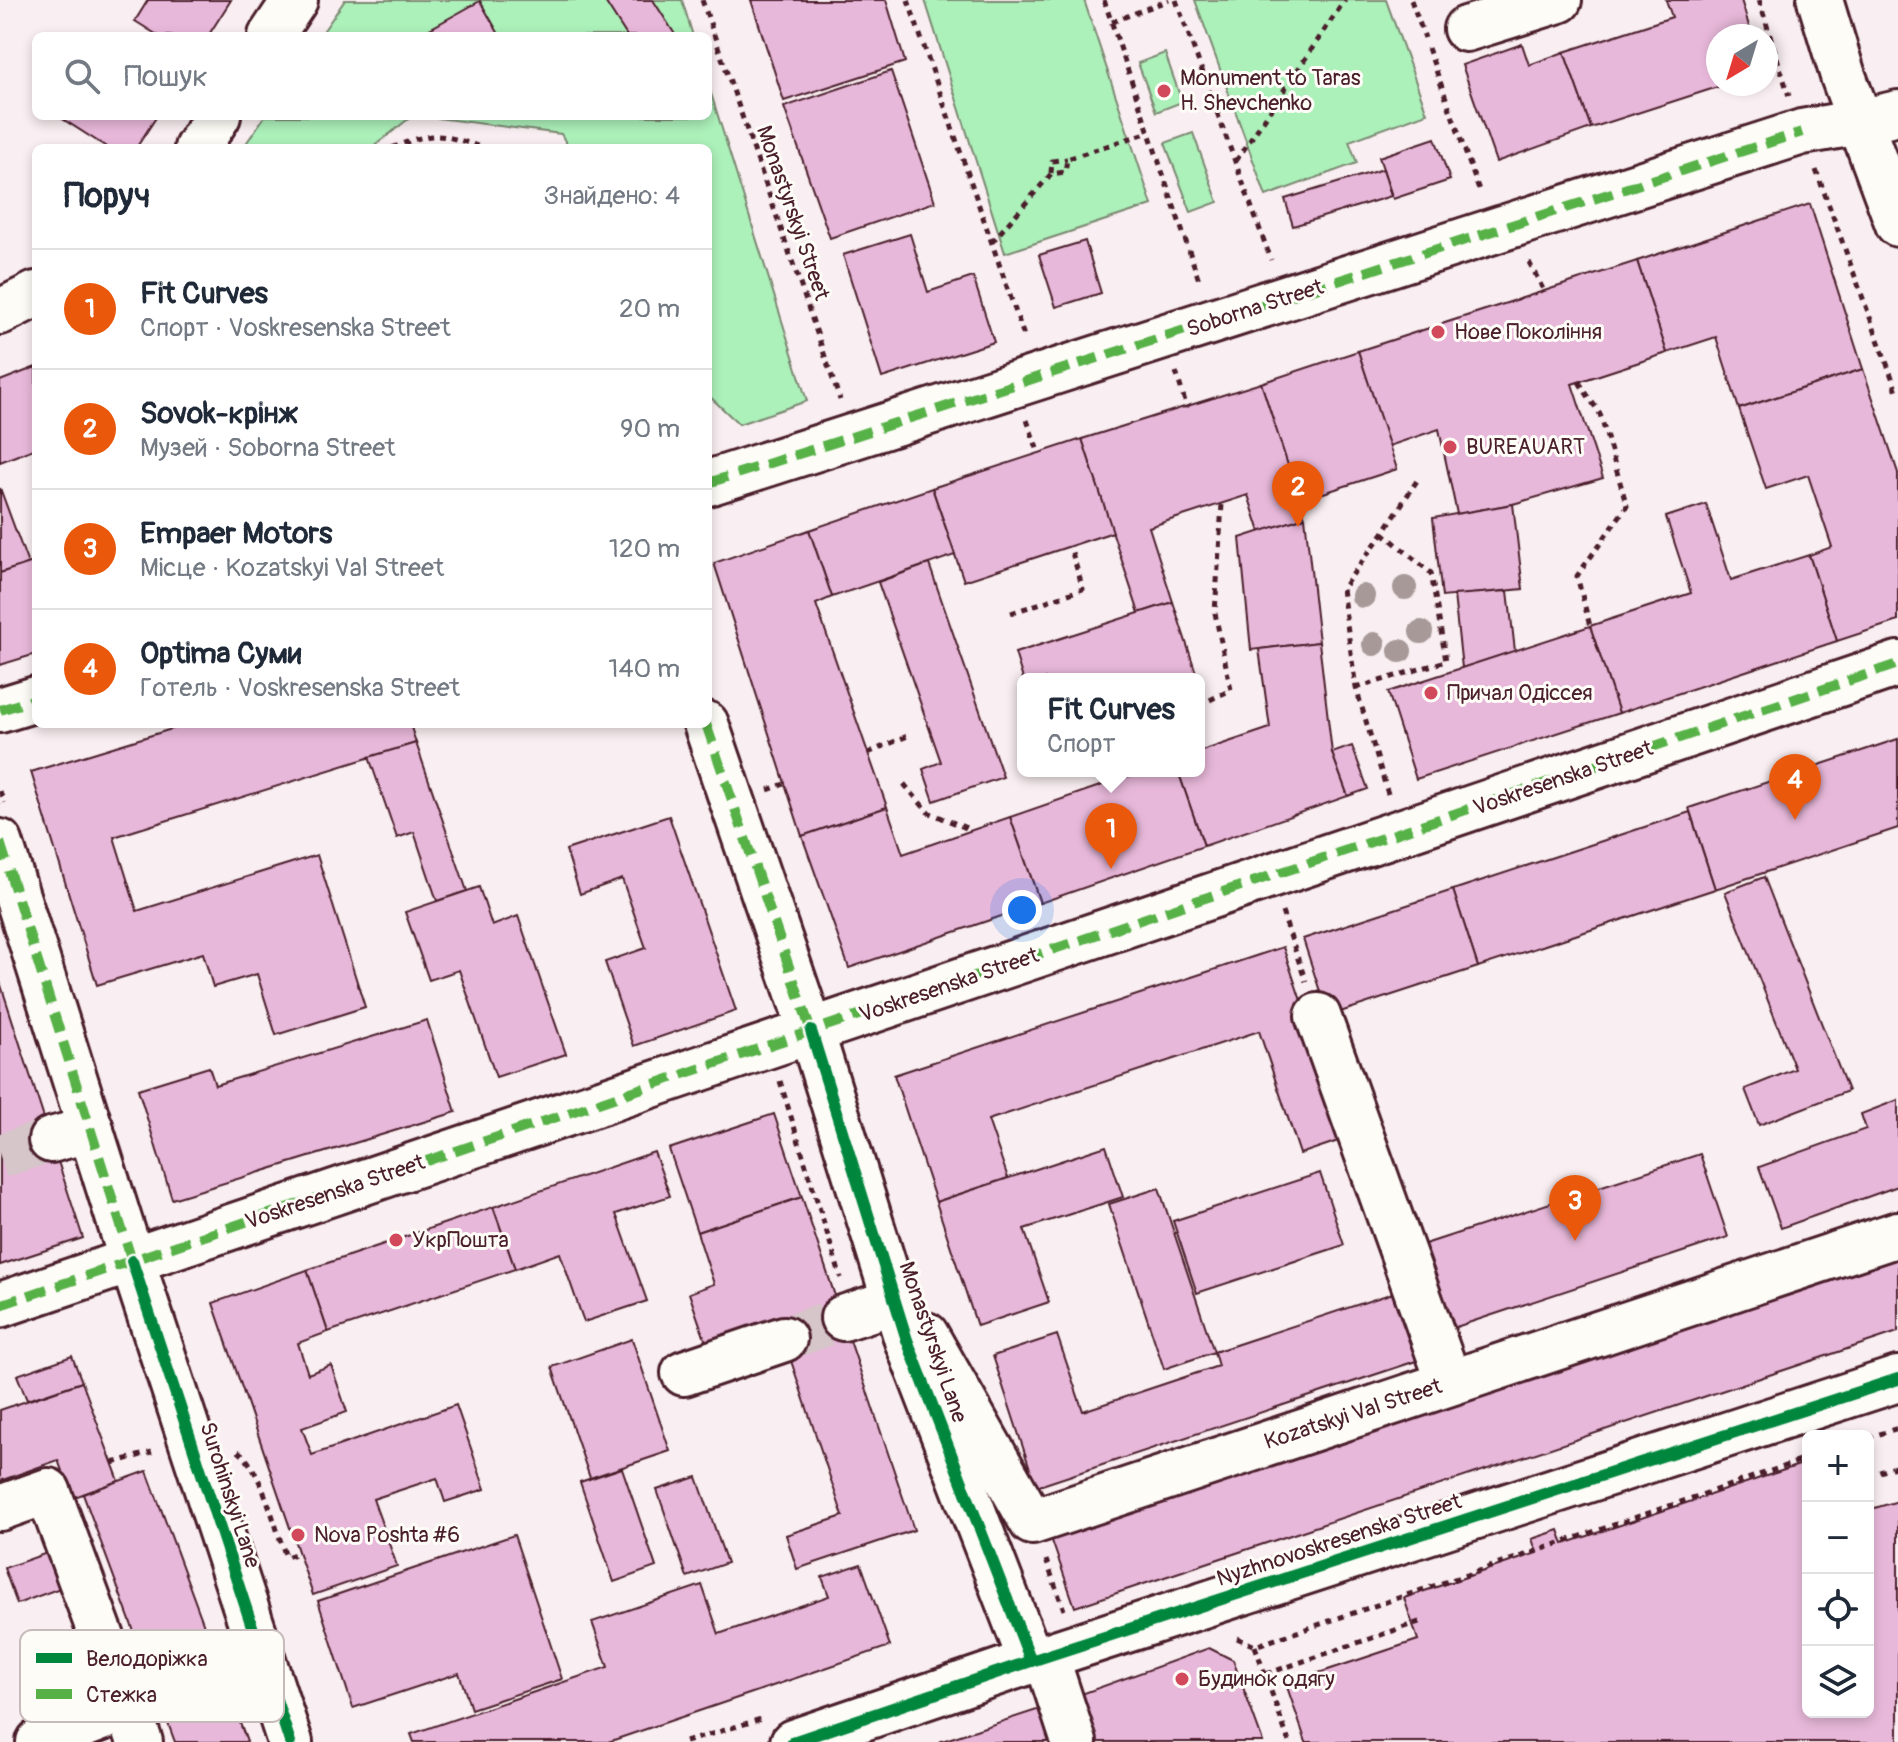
<!DOCTYPE html>
<html lang="uk">
<meta charset="utf-8">
<style>
:root{--surface:#fff;--page:#f6f6f7;--text:#1f2937;--muted:#747a83;--line:#e0e1e3;--accent:#ea580c}
body{margin:0;font-family:Pangolin,sans-serif;background:var(--page);color:var(--text)}
.controls{position:absolute;right:24px;bottom:24px;display:grid;overflow:hidden;border-radius:12px;box-shadow:0 4px 12px #0003}
.controls button{width:72px;height:72px;display:grid;place-items:center;padding:0;border:0;border-bottom:2px solid var(--line);background:var(--surface);color:var(--text);font:40px sans-serif}
.compass{position:absolute;left:1706px;top:24px;width:72px;height:72px;border-radius:50%;background:var(--surface);box-shadow:0 4px 12px #0003;rotate:218deg}
.you{position:absolute;left:1022px;top:910px;width:28px;height:28px;margin:-20px;border:6px solid #fff;border-radius:50%;background:#1a73e8;box-shadow:0 0 0 12px #1a73e833}
.badge{display:grid;place-items:center;width:52px;height:52px;border-radius:50%;background:var(--accent);color:#fff;font-size:26px;font-weight:700}
.pin{position:absolute;translate:-50% -66px;filter:drop-shadow(0 2px 4px #0008)}
.pin::after{content:'';position:absolute;top:42px;width:28px;height:24px;background:inherit;clip-path:polygon(0 0,100% 0,50% 100%)}
.popup{position:absolute;left:1017px;top:673px;width:188px;height:104px;box-sizing:border-box;display:grid;place-content:center;border-radius:12px;background:var(--surface);filter:drop-shadow(0 2px 6px #0005);font-size:26px;white-space:nowrap;color:var(--muted)}
.popup b{font-size:30px;color:var(--text)}
.popup::after{content:'';position:absolute;left:50%;top:100%;margin-left:-16px;border:16px solid transparent;border-top-color:var(--surface)}
.list{margin:0;padding:0;list-style:none}
h2{display:flex;justify-content:space-between;align-items:center;height:104px;margin:0;padding:0 32px;font-size:34px}
h2 small{font-size:26px;font-weight:400;color:var(--muted)}
.list li{display:grid;grid-template-columns:52px 1fr auto;gap:24px;align-items:center;box-sizing:border-box;height:120px;padding:0 32px;border-top:2px solid var(--line)}
.list b{display:block;font-size:30px;white-space:nowrap}
.list p{margin:0;font-size:26px;white-space:nowrap;color:var(--muted)}
.list em{font-size:26px;font-style:normal;color:var(--muted)}
.icon{flex:none;width:44px;height:44px;fill:none;stroke:currentColor;stroke-width:2;stroke-linecap:round;stroke-linejoin:round}
.map{position:relative;flex:none;width:1898px;height:1742px;overflow:hidden}
.search{position:absolute;background:var(--surface);box-shadow:0 4px 12px #0003;left:32px;top:32px;width:680px;height:88px;display:flex;align-items:center;gap:20px;box-sizing:border-box;padding:0 28px;border-radius:12px;color:var(--muted);font-size:30px}
.panel{position:absolute;background:var(--surface);box-shadow:0 4px 12px #0003;left:32px;top:144px;width:680px;height:584px;border-radius:12px}
.map>svg:first-child{display:block}
</style>
<div class="map">
<svg width="1898" height="1742" viewBox="0 0 1898 1742">
<rect width="100%" height="100%" fill="#f9eef1"/>
<filter id="ink" filterUnits="userSpaceOnUse"><feTurbulence type="fractalNoise" baseFrequency=".0125" numOctaves="2"/><feDisplacementMap in="SourceGraphic" scale="16" xChannelSelector="R" yChannelSelector="G"/><feConvolveMatrix kernelMatrix="1 2 1 2 8 2 1 2 1" color-interpolation-filters="sRGB"/></filter>
<g filter="url(#ink)">
<!-- green -->
<g fill="#acf0ba" stroke="#7b8872" stroke-width="2">
<polygon points="345,0 682,0 693,36 320,36"/>
<polygon points="925,0 1084,0 1152,205 1005,253"/>
<polygon points="1195,0 1386,0 1427,113 1349,141 1357,163 1266,196"/>
<polygon points="1165,53 1182,102 1156,112 1138,63"/>
<polygon points="708,84 807,401 739,424 708,395 708,148 569,148 561,134 422,116 708,116"/>
<polygon points="265,116 412,116 372,148 243,148"/>
<polygon points="1193,133 1218,202 1191,212 1165,143"/>
</g>
<!-- building -->
<g fill="#e8b8da" stroke="#4a1f2b" stroke-width="2">
<polygon points="148,0 231,0 208,36 159,36 135,21"/>
<polygon points="604,0 653,0 676,36 627,36"/>
<polygon points="751,0 886,0 905,62 784,101"/>
<polygon points="1666,0 1741,0 1752,36 1718,36 1718,84 1727,84 1591,128 1564,52 1672,17"/>
<polygon points="480,1 500,36 417,36"/>
<polygon points="1522,44 1529,65 1564,52 1591,128 1496,162 1462,65"/>
<polygon points="891,71 935,202 830,238 784,107"/>
<polygon points="58,116 157,116 136,148 108,148"/>
<polygon points="1435,138 1450,180 1393,199 1379,157"/>
<polygon points="1383,169 1391,196 1293,226 1285,199"/>
<polygon points="1810,204 1863,369 1739,409 1716,337 1667,353 1637,261"/>
<polygon points="910,234 928,292 973,277 994,342 882,378 843,255"/>
<polygon points="1085,241 1101,293 1056,307 1039,255"/>
<polygon points="1637,261 1667,353 1572,384 1603,478 1513,504 1457,514 1439,429 1389,446 1358,351"/>
<polygon points="1358,351 1397,469 1299,501 1261,383"/>
<polygon points="36,367 36,448 0,462 0,381"/>
<polygon points="1863,369 1898,473 1898,621 1837,641 1809,555 1832,547 1808,475 1766,489 1739,409"/>
<polygon points="1261,383 1305,517 1260,532 1248,495 1149,527 1173,602 1139,613 1082,439"/>
<polygon points="1082,439 1113,532 964,581 932,488"/>
<polygon points="0,488 28,564 0,573"/>
<polygon points="932,488 955,555 832,597 809,530"/>
<polygon points="1513,504 1523,589 1442,597 1433,518"/>
<polygon points="1706,504 1731,580 1809,555 1837,641 1619,713 1590,626 1691,593 1666,517"/>
<polygon points="1305,517 1319,642 1251,650 1240,538"/>
<polygon points="809,530 832,597 816,604 887,807 802,836 714,563"/>
<polygon points="36,561 36,654 0,665 0,573"/>
<polygon points="929,564 1003,777 934,801 923,769 941,762 878,582"/>
<polygon points="1508,591 1515,651 1462,668 1454,595"/>
<polygon points="1173,602 1198,679 1023,679 1015,653"/>
<polygon points="1590,626 1619,713 1416,779 1388,692"/>
<polygon points="1319,642 1332,753 1348,796 1204,846 1178,771 1199,771 1199,752 1270,728 1259,649"/>
<polygon points="188,724 410,724 416,743 114,837 137,911 317,855 365,1007 276,1035 257,974 213,987 203,953 97,985 31,772"/>
<polygon points="1898,739 1898,828 1715,889 1689,808"/>
<polygon points="416,743 467,891 437,901 414,832 397,838 369,757"/>
<polygon points="1352,746 1368,789 1348,796 1332,753"/>
<polygon points="1143,771 1178,771 1204,846 1040,903 1010,817"/>
<polygon points="887,807 903,854 1010,817 1040,903 849,968 802,836"/>
<polygon points="1690,812 1715,889 1478,967 1453,890"/>
<polygon points="669,816 736,1011 634,1046 605,962 646,948 622,879 580,894 566,850"/>
<polygon points="1764,877 1848,1091 1759,1125 1745,1089 1795,1069 1725,892"/>
<polygon points="479,887 492,926 518,916 566,1054 496,1077 459,970 429,980 405,912"/>
<polygon points="1453,890 1478,967 1328,1016 1303,939"/>
<polygon points="1283,947 1347,1138 1300,1154 1259,1031 988,1120 1008,1178 936,1202 894,1075"/>
<polygon points="0,982 51,1140 0,1156"/>
<polygon points="427,1020 456,1112 172,1199 138,1089 209,1067 215,1085"/>
<polygon points="1898,1100 1898,1186 1781,1228 1759,1167 1866,1129 1861,1114"/>
<polygon points="774,1114 802,1197 697,1232 669,1149"/>
<polygon points="51,1140 83,1238 0,1265 0,1156"/>
<polygon points="1106,1146 1123,1197 1024,1229 1049,1302 977,1326 936,1202"/>
<polygon points="654,1152 670,1196 616,1214 647,1301 584,1322 560,1253 515,1269 493,1207"/>
<polygon points="1700,1154 1728,1237 1450,1329 1422,1245"/>
<polygon points="1320,1173 1344,1245 1197,1293 1173,1221"/>
<polygon points="1159,1188 1214,1352 1164,1369 1109,1204"/>
<polygon points="802,1197 839,1308 709,1351 689,1293 714,1284 697,1232"/>
<polygon points="493,1207 515,1269 328,1332 307,1270"/>
<polygon points="1898,1259 1898,1332 1075,1607 1051,1538"/>
<polygon points="307,1270 328,1332 298,1343 308,1374 331,1365 347,1412 302,1428 312,1455 456,1405 485,1489 445,1502 437,1478 373,1499 397,1566 313,1595 213,1303"/>
<polygon points="1396,1292 1419,1360 1036,1487 993,1356 1057,1335 1083,1411 1218,1366 1214,1352"/>
<polygon points="839,1308 914,1530 797,1569 786,1535 843,1516 780,1328"/>
<polygon points="632,1339 670,1451 590,1478 552,1367"/>
<polygon points="72,1356 82,1382 27,1400 17,1375"/>
<polygon points="82,1382 119,1481 72,1498 58,1460 0,1481 0,1410"/>
<polygon points="1808,1462 1808,1712 1868,1712 1868,1510 1898,1501 1898,1742 1306,1742 1286,1684 1418,1640 1404,1598 1537,1553 1532,1539 1559,1530 1564,1544"/>
<polygon points="622,1468 656,1567 614,1582 580,1482"/>
<polygon points="147,1471 199,1612 247,1742 175,1742 83,1494"/>
<polygon points="697,1477 727,1563 687,1577 657,1490"/>
<polygon points="514,1535 562,1679 471,1709 459,1673 353,1708 318,1601"/>
<polygon points="50,1552 63,1587 17,1604 4,1568"/>
<polygon points="861,1564 890,1646 608,1742 414,1742 411,1734 608,1667 592,1622 702,1585 719,1634 829,1596 822,1577"/>
<polygon points="1209,1648 1233,1660 1263,1742 1087,1742 1073,1697"/>
<polygon points="1043,1708 1054,1742 939,1742 942,1741"/>
</g>
<g fill="none" stroke-linecap="round" stroke-linejoin="round">
<!-- minor-tunnel -->
<g stroke="#d6c5c9" stroke-width="44" stroke-dasharray="44 22" stroke-linecap="butt">
<polyline points="0,1156 51,1140"/>
<polyline points="784,1339 843,1318"/>
</g>
<!-- minor casing -->
<g stroke="#4a1f2b" stroke-width="50">
<g id="minor">
<polyline points="1466,29 1559,0"/>
<polyline points="271,36 295,0"/>
<polyline points="197,148 218,116"/>
<polyline points="0,312 36,294"/>
<polyline points="708,483 1802,132 1860,122"/>
<polyline points="0,710 36,699"/>
<polyline points="706,724 811,1031 907,1340 1031,1661"/>
<polyline points="0,842 132,1261 290,1742"/>
<polyline points="1318,1016 1449,1382"/>
<polyline points="51,1140 91,1129"/>
<polyline points="0,1305 1898,664"/>
<polyline points="843,1318 895,1301"/>
<polyline points="907,1340 926,1335 1032,1522 1898,1234"/>
<polyline points="684,1373 784,1339"/>
<polyline points="0,1508 48,1491 128,1708"/>
<polyline points="1046,1656 1074,1742"/>
<polyline points="39,1742 128,1708 140,1742"/>
<polyline points="793,1742 1031,1661 1898,1379"/>
</g>
</g>
<!-- major casing -->
<g stroke="#4a1f2b" stroke-width="50">
<g id="major">
<polyline points="1820,0 1843,76 1898,224"/>
<polyline points="1860,122 1898,113"/>
</g>
</g>
<!-- path -->
<g stroke="#4a1f2b" stroke-width="5" stroke-dasharray="6 6" stroke-linecap="butt">
<polyline points="702,0 840,400"/>
<polyline points="908,0 1025,339"/>
<polyline points="1104,0 1200,283"/>
<polyline points="1176,0 1271,260"/>
<polyline points="1411,0 1425,38"/>
<polyline points="1759,0 1789,96"/>
<polyline points="1112,22 1169,0"/>
<polyline points="1428,48 1480,193"/>
<path d="M392 148C434 130 442 134 483 148"/>
<polyline points="1236,161 1345,0"/>
<polyline points="1816,170 1898,394"/>
<polyline points="1051,173 1052,161 1067,159"/>
<polyline points="992,242 1051,174 1065,172 1067,159 1149,132"/>
<polyline points="1529,262 1544,291"/>
<polyline points="1176,372 1187,408"/>
<polyline points="1579,382 1600,414 1627,506 1577,576 1590,626"/>
<polyline points="1027,420 1039,454"/>
<polyline points="1011,613 1083,589 1070,546"/>
<polyline points="1356,688 1446,661 1431,573 1383,533"/>
<polyline points="1199,705 1231,690 1215,613 1222,504"/>
<polyline points="868,753 912,734"/>
<polyline points="904,784 928,812 971,830"/>
<polyline points="768,790 784,784"/>
<polyline points="0,791 4,803"/>
<polyline points="1388,794 1356,688 1342,589 1383,533 1418,479"/>
<polyline points="1282,912 1306,982"/>
<polyline points="780,1081 841,1278"/>
<polyline points="1868,1438 1898,1428"/>
<path d="M238 1451C261 1467 276 1530 286 1557L298 1553"/>
<polyline points="113,1463 152,1452"/>
<polyline points="1868,1476 1898,1466"/>
<polyline points="1046,1560 1064,1610"/>
<path d="M1237 1638 1255 1646C1440 1584 1624 1522 1808 1458"/>
<polyline points="1255,1646 1289,1742"/>
<polyline points="1266,1674 1422,1621"/>
<polyline points="685,1742 761,1719"/>
</g>
<!-- minor -->
<use href="#minor" stroke="#fdfcf7" stroke-width="44"/>
<!-- major -->
<use href="#major" stroke="#fdfcf7" stroke-width="44"/>
<!-- quiet -->
<g stroke="#57b146" stroke-width="10" stroke-dasharray="20 10" stroke-linecap="butt">
<polyline points="708,483 1802,132"/>
<polyline points="0,710 36,699"/>
<polyline points="706,724 811,1031"/>
<polyline points="0,842 132,1261"/>
<polyline points="0,1305 1898,664"/>
</g>
<!-- cycleway casing -->
<g stroke="#fdfcf7" stroke-width="17">
<g id="cycleway">
<polyline points="811,1031 907,1340 1031,1661"/>
<polyline points="132,1261 290,1742"/>
<polyline points="793,1742 1031,1661 1898,1379"/>
</g>
</g>
<!-- cycleway -->
<use href="#cycleway" stroke="#00873e" stroke-width="12"/>
</g>
<!-- trees -->
<g fill="#a69998">
<circle cx="1405" cy="588" r="12"/>
<circle cx="1363" cy="596" r="12"/>
<circle cx="1421" cy="632" r="12"/>
<circle cx="1374" cy="644" r="12"/>
<circle cx="1400" cy="651" r="12"/>
</g>
</g>
<!-- markers -->
<g fill="#d1495b" stroke="#fdfcf7" stroke-width="3">
<circle cx="1164" cy="91" r="8"/>
<circle cx="1438" cy="332" r="8"/>
<circle cx="1450" cy="447" r="8"/>
<circle cx="1431" cy="693" r="8"/>
<circle cx="396" cy="1240" r="8"/>
<circle cx="298" cy="1535" r="8"/>
<circle cx="1182" cy="1679" r="8"/>
</g>
<g text-anchor="middle" dominant-baseline="central" stroke-width="6" stroke-linejoin="round" paint-order="stroke">
<!-- poi labels -->
<g font-size="22" fill="#4a1f2b" stroke="#fdfcf7" text-anchor="start">
<text x="1180" y="78">Monument to Taras<tspan x="1180" dy="25">H. Shevchenko</tspan></text>
<text x="1454" y="332">Нове Покоління</text>
<text x="1466" y="447">BUREAUART</text>
<text x="1447" y="693">Причал Одіссея</text>
<text x="412" y="1240">УкрПошта</text>
<text x="314" y="1535">Nova Poshta #6</text>
<text x="1198" y="1679">Будинок одягу</text>
</g>
<!-- street labels -->
<g font-size="22" fill="#4a1f2b" stroke="#fdfcf7">
<text transform="translate(793 213) rotate(71)">Monastyrskyi Street</text>
<text transform="translate(1255 308) rotate(-18)">Soborna Street</text>
<text transform="translate(1563 778) rotate(-19)">Voskresenska Street</text>
<text transform="translate(949 985) rotate(-19)">Voskresenska Street</text>
<text transform="translate(335 1192) rotate(-19)">Voskresenska Street</text>
<text transform="translate(933 1342) rotate(71)">Monastyrskyi Lane</text>
<text transform="translate(1353 1414) rotate(-18)">Kozatskyi Val Street</text>
<text transform="translate(230 1495) rotate(72)">Surohinskyi Lane</text>
<text transform="translate(1339 1540) rotate(-18)">Nyzhnovoskresenska Street</text>
</g>
</g>
<!-- legend -->
<rect x="20" y="1630" width="264" height="92" rx="12" fill="#fdfcf7" stroke="#c7baba" stroke-width="2"/>
<rect x="36" y="1653" width="36" height="10" fill="#00873e"/>
<rect x="36" y="1689" width="36" height="10" fill="#57b146"/>
<g font-size="22" fill="#4a1f2b">
<text x="86" y="1666">Велодоріжка</text>
<text x="86" y="1702">Стежка</text>
</g>
</svg>
<div class="controls">
<button>+</button>
<button>−</button>
<button><svg class="icon" aria-label="locate" viewBox="0 0 24 24"><circle cx="12" cy="12" r="6"/><path d="M12 2v4M12 18v4M2 12h4M18 12h4"/></svg></button>
<button><svg class="icon" aria-label="layers" viewBox="0 0 24 24"><path d="M12 4l9 5-9 5-9-5zM3 14l9 5 9-5"/></svg></button>
</div>
<svg class="compass" viewBox="-18 -18 36 36"><path d="M0-13l5 13h-10z" fill="#e53935"/><path d="M0 13l5-13h-10z" fill="#747a83"/></svg>
<div class="you"></div>
<div class="pin badge" style="left:1111px;top:869px">1</div>
<div class="popup"><b>Fit Curves</b>Спорт</div>
<div class="pin badge" style="left:1298px;top:527px">2</div>
<div class="pin badge" style="left:1575px;top:1241px">3</div>
<div class="pin badge" style="left:1795px;top:820px">4</div>
<div class="search"><svg class="icon" aria-label="search" viewBox="0 0 24 24"><circle cx="10" cy="10" r="6"/><path d="M15 15l6 6"/></svg>Пошук</div>
<section class="panel">
<h2>Поруч<small>Знайдено: 4</small></h2>
<ul class="list">
<li><span class="badge">1</span><div><b>Fit Curves</b><p>Спорт · Voskresenska Street</p></div><em>20 m</em></li>
<li><span class="badge">2</span><div><b>Sovok-крінж</b><p>Музей · Soborna Street</p></div><em>90 m</em></li>
<li><span class="badge">3</span><div><b>Empaer Motors</b><p>Місце · Kozatskyi Val Street</p></div><em>120 m</em></li>
<li><span class="badge">4</span><div><b>Optima Суми</b><p>Готель · Voskresenska Street</p></div><em>140 m</em></li>
</ul>
</section>
</div>
